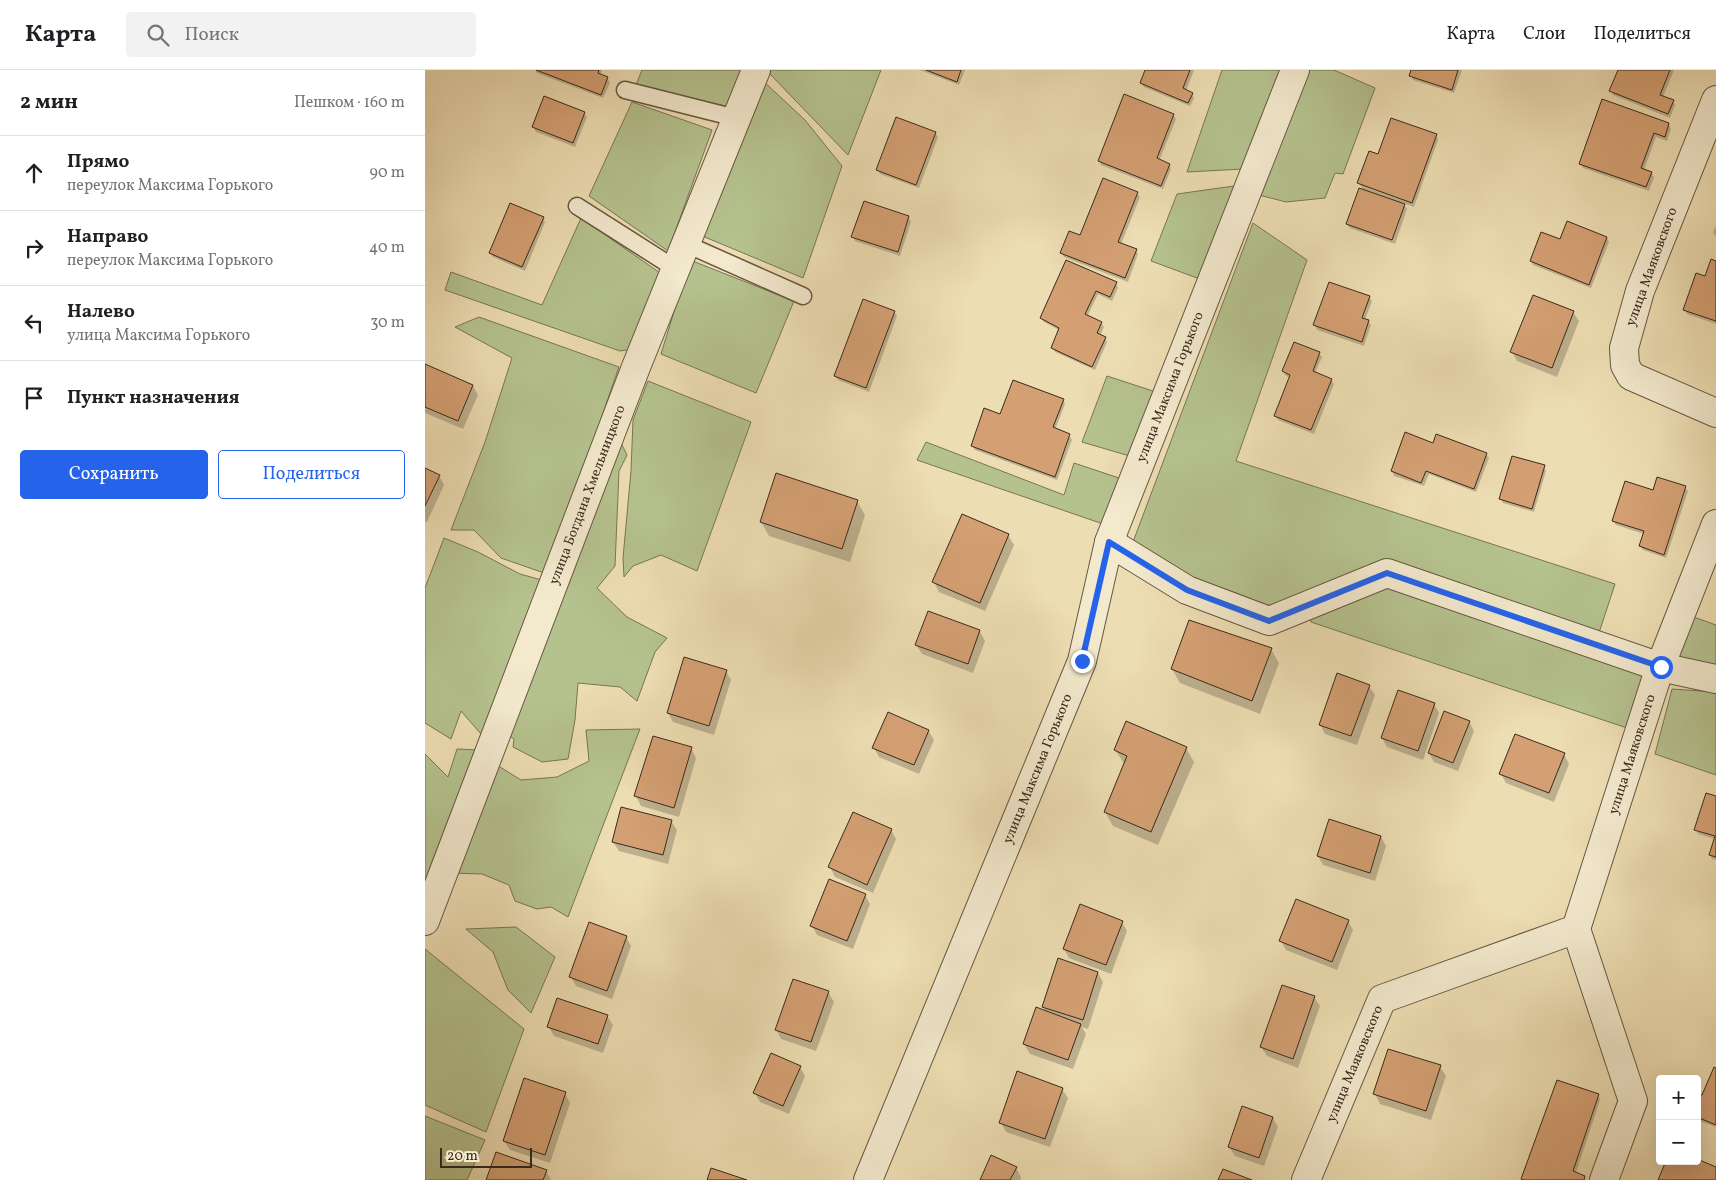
<!DOCTYPE html>
<html lang="ru">
<meta charset="utf-8">
<style>
:root{--surface:#fff;--page:#f2f2f2;--text:#202124;--muted:#757577;--line:#e0e0e0;--accent:#2563eb}
body{margin:0;font-family:Vollkorn,serif;background:var(--page);color:var(--text)}
.controls{position:absolute;right:15px;bottom:15px;display:grid;overflow:hidden;border-radius:5px;box-shadow:0 5px 20px #0002}
.controls button{width:45px;height:45px;display:grid;place-items:center;padding:0;border:0;border-bottom:1px solid var(--line);background:var(--surface);color:var(--text);font:25px sans-serif}
.scale{position:absolute;left:15px;bottom:12px;width:92px;box-sizing:border-box;padding-left:5px;border:2px solid #392a1c;border-top:0;font-size:14px;line-height:18px;white-space:nowrap;color:#392a1c;-webkit-text-stroke:4px #f3e9cd;paint-order:stroke}
.stop{position:absolute;width:15px;height:15px;margin:-11px;border:4px solid #2563eb;border-radius:50%;background:#fff}
.stop.end{background:#2563eb;border-color:#fff;box-shadow:0 1px 5px #0008}
.list{margin:0;padding:0;list-style:none}
h2{display:flex;justify-content:space-between;align-items:center;height:65px;margin:0;padding:0 20px;font-size:21px}
h2 small{font-size:16px;font-weight:400;color:var(--muted)}
.list li{display:grid;grid-template-columns:32px 1fr auto;gap:15px;align-items:center;box-sizing:border-box;height:75px;padding:0 20px;border-top:1px solid var(--line)}
.list b{display:block;font-size:19px;white-space:nowrap}
.list p{margin:0;font-size:16px;white-space:nowrap;color:var(--muted)}
.list em{font-size:16px;font-style:normal;color:var(--muted)}
.actions{display:flex;gap:10px;padding:15px 20px}
.actions a{flex:1;padding:11px 0;border:1px solid var(--accent);border-radius:5px;text-align:center;font-size:18px;color:var(--accent)}
.actions .main{background:var(--accent);color:#fff}
.icon{flex:none;width:28px;height:28px;fill:none;stroke:currentColor;stroke-width:2;stroke-linecap:round;stroke-linejoin:round}
.map{position:relative;flex:none;width:1291px;height:1110px;overflow:hidden}
header{display:flex;align-items:center;gap:30px;box-sizing:border-box;height:70px;padding:0 25px;background:var(--surface);border-bottom:1px solid var(--line)}
header strong{font-size:24px}
nav{display:flex;gap:28px;margin-inline-start:auto;font-size:18px}
.search{width:350px;height:45px;background:var(--page);display:flex;align-items:center;gap:12px;box-sizing:border-box;padding:0 18px;border-radius:5px;color:var(--muted);font-size:19px}
main{display:flex}
aside{flex:1;background:var(--surface)}
.map>svg:first-child{display:block}
</style>
<header>
<strong>Карта</strong>
<div class="search"><svg class="icon" aria-label="search" viewBox="0 0 24 24"><circle cx="10" cy="10" r="6"/><path d="M15 15l6 6"/></svg>Поиск</div>
<nav><a>Карта</a><a>Слои</a><a>Поделиться</a></nav>
</header>
<main>
<aside>
<h2>2 мин<small>Пешком · 160 m</small></h2>
<ul class="list">
<li><svg class="icon" aria-label="ahead" viewBox="0 0 24 24"><path d="M12 20V5M6 11l6-6 6 6"/></svg><div><b>Прямо</b><p>переулок Максима Горького</p></div><em>90 m</em></li>
<li><svg class="icon" aria-label="right" viewBox="0 0 24 24"><path d="M7 20v-9h11M14 6l5 5-5 5"/></svg><div><b>Направо</b><p>переулок Максима Горького</p></div><em>40 m</em></li>
<li><svg class="icon" aria-label="left" viewBox="0 0 24 24"><path d="M17 20v-9H6M10 6l-5 5 5 5"/></svg><div><b>Налево</b><p>улица Максима Горького</p></div><em>30 m</em></li>
<li><svg class="icon" aria-label="arrive" viewBox="0 0 24 24"><path d="M6 21V4h12l-3 4 3 4H6"/></svg><div><b>Пункт назначения</b></div></li>
</ul>
<div class="actions"><a class="main">Сохранить</a><a>Поделиться</a></div>
</aside>
<div class="map">
<svg width="1291" height="1110" viewBox="0 0 1291 1110">
<rect width="100%" height="100%" fill="#edddb2"/>
<filter id="stains"><feTurbulence type="fractalNoise" baseFrequency=".004" numOctaves="4"/><feColorMatrix values="0 0 0 0 .2 0 0 0 0 .09 0 0 0 0 .02 0 0 0 .5 -.17"/></filter>
<radialGradient id="worn" r=".72"><stop offset=".6" stop-color="#630" stop-opacity="0"/><stop offset="1" stop-color="#630" stop-opacity=".3"/></radialGradient>
<!-- green -->
<g fill="#b5c28e" stroke="#777655">
<polygon points="217,0 320,0 304,37 211,15"/>
<polygon points="344,0 456,0 423,85 343,2"/>
<polygon points="797,0 855,0 819,99 762,102"/>
<polygon points="883,0 909,0 950,18 918,104 910,103 900,128 861,132 834,125"/>
<polygon points="337,10 380,50 417,96 378,208 275,165"/>
<polygon points="207,32 287,60 243,181 164,126"/>
<polygon points="816,115 787,200 772,208 726,191 752,124"/>
<polygon points="156,148 241,207 209,279 195,281 20,220 26,202 117,235"/>
<polygon points="828,153 882,190 811,391 1190,514 1172,569 965,494 847,542 775,516 708,472"/>
<polygon points="265,190 369,231 331,323 236,284"/>
<polygon points="54,247 194,297 122,504 76,488 49,460 26,460 60,372 87,288 30,257"/>
<polygon points="682,306 734,323 708,387 657,372"/>
<polygon points="223,311 326,352 272,501 236,485 208,496 199,507 198,488 206,401 208,350"/>
<polygon points="192,365 202,385 194,401 190,496 172,518 202,547 242,568 230,582 212,631 195,617 153,613 150,650 143,689 117,692 88,677 89,669 79,662"/>
<polygon points="501,372 639,425 649,393 697,409 681,455 492,390"/>
<polygon points="19,468 53,482 95,504 124,512 63,672 36,641 26,669 0,653 0,518"/>
<polygon points="974,511 1223,595 1205,659 886,552 885,546"/>
<polygon points="1266,546 1291,555 1291,599 1247,591"/>
<polygon points="1247,619 1291,622 1291,705 1230,684"/>
<polygon points="215,659 143,847 126,837 112,839 90,831 84,815 57,804 25,803 67,692 96,710 132,707 164,691 161,660"/>
<polygon points="32,679 54,680 0,818 0,684 23,707"/>
<polygon points="91,857 130,887 106,943 83,920 68,882 41,859"/>
<polygon points="0,879 99,959 61,1062 0,1035"/>
<polygon points="0,1046 60,1070 42,1110 0,1110"/>
</g>
<!-- shadow -->
<g fill="#0003">
<polygon points="110,0 177,0 175,5 182,8 185,13 178,28 112,3"/>
<polygon points="495,0 540,0 534,15"/>
<polygon points="722,0 769,0 761,21 767,24 769,28 765,36 719,17 716,13"/>
<polygon points="988,0 1037,0 1029,23 988,10 986,5"/>
<polygon points="1194,0 1249,0 1238,27 1248,31 1250,35 1245,48 1188,25 1186,21"/>
<polygon points="159,43 162,47 150,77 111,62 108,57"/>
<polygon points="748,45 751,49 734,91 744,95 746,99 738,119 676,95 674,90"/>
<polygon points="1244,54 1246,59 1242,71 1231,67 1219,100 1226,103 1229,107 1224,121 1158,98 1155,93"/>
<polygon points="510,63 513,67 494,118 455,104 453,100"/>
<polygon points="1011,65 1013,70 989,137 978,133 982,139 970,174 925,158 922,154 938,120 934,113 954,86"/>
<polygon points="712,123 715,127 696,174 711,180 713,184 703,212 639,187 637,183"/>
<polygon points="483,147 486,152 475,186 430,171 428,166"/>
<polygon points="118,148 120,152 100,201 68,187 65,183"/>
<polygon points="1291,156 1291,167 1288,162"/>
<polygon points="1182,168 1184,172 1166,218 1108,195 1106,191 1136,171"/>
<polygon points="642,191 691,213 693,218 687,231 673,224 662,247 676,253 679,257 675,266 680,268 682,272 670,300 630,282 628,278 634,260 619,252 616,248"/>
<polygon points="1291,192 1291,254 1262,244 1260,240"/>
<polygon points="944,227 947,231 940,250 943,251 946,255 939,276 892,260 890,255"/>
<polygon points="469,242 472,246 444,322 413,310 410,306"/>
<polygon points="1148,242 1154,251 1132,307 1092,291 1087,282"/>
<polygon points="894,283 897,287 890,303 906,310 909,314 889,364 853,350 851,346 866,308 861,306 858,301"/>
<polygon points="0,295 48,316 53,325 38,359 0,343"/>
<polygon points="638,330 640,334 630,360 644,365 647,370 632,410 550,380 547,375 576,346"/>
<polygon points="1008,375 1061,384 1064,388 1051,422 1004,404 999,416 969,406 967,401"/>
<polygon points="1119,397 1121,401 1109,442 1078,433 1076,429"/>
<polygon points="0,399 14,406 19,415 2,452 0,451"/>
<polygon points="1260,417 1263,421 1241,488 1218,480 1215,476 1219,464 1191,455 1188,451 1228,421"/>
<polygon points="432,431 440,445 425,492 344,466 336,452"/>
<polygon points="583,465 589,475 560,541 514,522 509,512"/>
<polygon points="503,543 555,562 560,571 548,603 497,584 491,575"/>
<polygon points="846,579 854,593 835,644 755,613 747,599"/>
<polygon points="301,601 306,610 289,665 248,652 243,643"/>
<polygon points="944,616 950,625 932,675 900,664 895,654"/>
<polygon points="1009,634 1014,643 998,690 962,677 957,668"/>
<polygon points="1044,652 1049,661 1033,701 1009,692 1004,683"/>
<polygon points="503,660 509,670 494,704 454,687 449,678"/>
<polygon points="266,678 271,688 254,747 216,736 211,726"/>
<polygon points="761,678 769,692 733,775 688,756 680,742 700,695 690,680"/>
<polygon points="1139,684 1144,694 1129,732 1081,713 1076,704"/>
<polygon points="1291,727 1291,790 1287,789 1285,784 1290,769 1273,764 1271,759"/>
<polygon points="246,751 252,760 243,794 194,781 188,772"/>
<polygon points="466,760 471,769 448,823 410,807 405,797"/>
<polygon points="956,767 961,776 950,811 898,795 893,786"/>
<polygon points="440,825 445,834 428,879 392,865 387,856"/>
<polygon points="923,851 928,860 912,900 861,880 856,871"/>
<polygon points="697,852 702,861 686,904 644,888 639,879"/>
<polygon points="201,867 206,876 187,929 151,916 146,907"/>
<polygon points="673,903 678,912 663,959 657,957 661,964 648,999 605,984 599,974 621,943 618,937"/>
<polygon points="403,922 409,932 391,981 356,969 351,959"/>
<polygon points="889,927 895,936 873,998 842,986 836,977"/>
<polygon points="182,946 188,955 178,983 129,966 124,957"/>
<polygon points="375,997 380,1006 364,1044 335,1032 330,1023"/>
<polygon points="1015,997 1021,1006 1006,1050 955,1034 950,1024"/>
<polygon points="1291,1000 1291,1057 1272,1050 1272,1025 1278,1027"/>
<polygon points="637,1019 643,1028 625,1077 581,1062 576,1053"/>
<polygon points="140,1023 145,1033 125,1093 85,1080 79,1071"/>
<polygon points="1173,1025 1175,1030 1151,1103 1159,1107 1161,1110 1098,1110 1098,1109"/>
<polygon points="848,1048 853,1057 839,1096 810,1086 804,1077"/>
<polygon points="591,1098 596,1107 595,1110 556,1110"/>
<polygon points="121,1101 126,1110 63,1110"/>
</g>
<!-- building -->
<g fill="#d4a073" stroke="#392a1c">
<polygon points="111,0 174,0 173,3 183,7 176,25"/>
<polygon points="501,0 536,0 532,12"/>
<polygon points="720,0 765,0 758,18 768,23 763,33 715,13"/>
<polygon points="986,0 1033,0 1027,20 984,6"/>
<polygon points="1193,0 1245,0 1235,25 1249,30 1243,44 1184,21"/>
<polygon points="699,24 749,44 732,88 745,94 736,116 673,91"/>
<polygon points="119,26 160,42 148,73 107,57"/>
<polygon points="1177,29 1244,53 1240,67 1229,63 1216,98 1227,102 1221,117 1154,94"/>
<polygon points="471,47 511,62 491,115 451,100"/>
<polygon points="966,48 1012,64 987,133 932,113 944,81 953,84"/>
<polygon points="678,108 713,122 693,172 712,179 700,208 635,183 644,161 655,165"/>
<polygon points="934,118 980,134 967,170 921,154"/>
<polygon points="439,131 484,146 473,182 426,167"/>
<polygon points="85,133 119,147 97,197 64,183"/>
<polygon points="1142,151 1182,167 1164,215 1105,191 1116,162 1135,169"/>
<polygon points="1286,189 1291,191 1291,251 1258,240 1271,203 1280,206"/>
<polygon points="641,190 692,212 685,227 671,221 660,244 677,252 672,263 681,267 667,297 626,278 634,258 615,248"/>
<polygon points="904,212 945,226 937,248 944,250 937,272 888,255"/>
<polygon points="1108,225 1149,241 1127,298 1085,282"/>
<polygon points="438,229 470,241 441,318 409,306"/>
<polygon points="869,272 895,282 888,301 907,309 886,360 849,346 865,305 857,301"/>
<polygon points="0,294 48,315 33,351 0,337"/>
<polygon points="588,310 639,329 628,357 645,364 630,407 546,376 559,338 575,344"/>
<polygon points="980,362 1008,373 1011,364 1062,383 1049,419 1001,401 996,413 966,401"/>
<polygon points="1087,386 1120,395 1107,439 1074,429"/>
<polygon points="0,398 15,405 0,436"/>
<polygon points="351,403 433,430 417,479 335,452"/>
<polygon points="1232,407 1261,416 1239,485 1214,476 1219,461 1187,451 1200,411 1228,420"/>
<polygon points="537,444 584,464 555,533 507,512"/>
<polygon points="503,541 555,560 543,594 490,575"/>
<polygon points="764,550 847,578 827,631 746,599"/>
<polygon points="259,587 302,600 284,656 242,643"/>
<polygon points="912,603 945,615 926,666 894,655"/>
<polygon points="973,620 1010,633 993,681 956,668"/>
<polygon points="1019,641 1045,651 1028,693 1003,683"/>
<polygon points="463,642 504,660 489,695 447,678"/>
<polygon points="701,651 762,677 726,762 679,742 702,686 689,680"/>
<polygon points="1090,664 1140,683 1124,723 1074,704"/>
<polygon points="228,666 267,677 249,738 209,726"/>
<polygon points="1281,723 1291,726 1291,787 1284,785 1290,766 1269,760"/>
<polygon points="196,737 247,750 238,785 187,772"/>
<polygon points="428,742 467,759 442,815 403,797"/>
<polygon points="904,749 956,766 945,803 892,786"/>
<polygon points="404,809 441,824 422,871 385,856"/>
<polygon points="871,829 924,850 907,892 854,871"/>
<polygon points="655,834 698,851 681,895 638,879"/>
<polygon points="164,852 202,866 182,921 144,907"/>
<polygon points="633,888 673,902 658,950 617,937"/>
<polygon points="368,909 404,921 386,972 350,960"/>
<polygon points="857,915 890,926 868,989 835,977"/>
<polygon points="132,928 183,945 173,974 122,957"/>
<polygon points="611,937 656,954 643,990 598,974"/>
<polygon points="963,979 1016,995 1001,1041 948,1024"/>
<polygon points="346,983 376,996 358,1036 328,1023"/>
<polygon points="1289,997 1291,998 1291,1055 1272,1047 1272,1024 1277,1025"/>
<polygon points="592,1001 638,1018 620,1069 574,1053"/>
<polygon points="99,1008 141,1022 120,1085 78,1071"/>
<polygon points="1132,1010 1174,1024 1148,1101 1160,1106 1159,1110 1099,1110 1096,1109"/>
<polygon points="817,1036 848,1047 834,1088 803,1077"/>
<polygon points="71,1082 122,1100 118,1110 61,1110"/>
<polygon points="566,1085 592,1097 585,1110 555,1110"/>
<polygon points="1272,1089 1291,1097 1291,1110 1233,1110 1241,1091 1272,1091"/>
<polygon points="286,1098 322,1110 282,1110"/>
<polygon points="798,1099 827,1110 793,1110"/>
</g>
<g fill="none" stroke-linecap="round" stroke-linejoin="round">
<!-- service casing -->
<g stroke="#665742" stroke-width="19">
<g id="service">
<polyline points="200,20 311,48"/>
<polyline points="152,136 251,199"/>
<polyline points="261,174 378,226"/>
</g>
</g>
<!-- minor casing -->
<g stroke="#665742" stroke-width="30">
<g id="minor">
<polyline points="1291,30 1215,221 1199,278 1200,295 1206,306 1291,343"/>
<polyline points="684,472 762,520 844,551 962,503 1235,597 1291,609"/>
<path id="s1" d="M0 851 211 297 331 0"/>
<polyline points="1151,859 1208,1031 1179,1110"/>
<path id="s2" d="M443 1110 657 591 684 472 870 0"/>
<path id="s3" d="M881 1110 957 929 1151 859 1235 597 1291 454"/>
</g>
</g>
<!-- service -->
<use href="#service" stroke="#f3e9cd" stroke-width="16"/>
<!-- minor -->
<use href="#minor" stroke="#f3e9cd" stroke-width="28"/>
</g>
<g fill="none" stroke-linecap="round" stroke-linejoin="round">
<!-- route -->
<polyline stroke="#2563eb" stroke-width="6" points="657,591 684,472 762,520 844,551 962,503 1236,597"/>
</g>
<g text-anchor="middle" dominant-baseline="central" stroke-width="4" stroke-linejoin="round" paint-order="stroke">
<!-- street labels -->
<g font-size="14" fill="#392a1c" stroke="#f3e9cd">
<text transform="translate(1227 197) rotate(-70)">улица Маяковского</text>
<text stroke="none"><textPath href="#s2" startOffset="850">улица Максима Горького</textPath></text>
<text stroke="none"><textPath href="#s1" startOffset="456">улица Богдана Хмельницкого</textPath></text>
<text stroke="none"><textPath href="#s3" startOffset="586">улица Маяковского</textPath></text>
<text stroke="none"><textPath href="#s2" startOffset="445">улица Максима Горького</textPath></text>
<text stroke="none"><textPath href="#s3" startOffset="126">улица Маяковского</textPath></text>
</g>
</g>
<rect width="100%" height="100%" filter="url(#stains)"/>
<rect width="100%" height="100%" fill="url(#worn)"/>
</svg>
<div class="controls">
<button>+</button>
<button>−</button>
</div>
<div class="scale">20 m</div>
<div class="stop" style="left:1236px;top:597px"></div>
<div class="stop end" style="left:657px;top:591px"></div>
</div>
</main>
